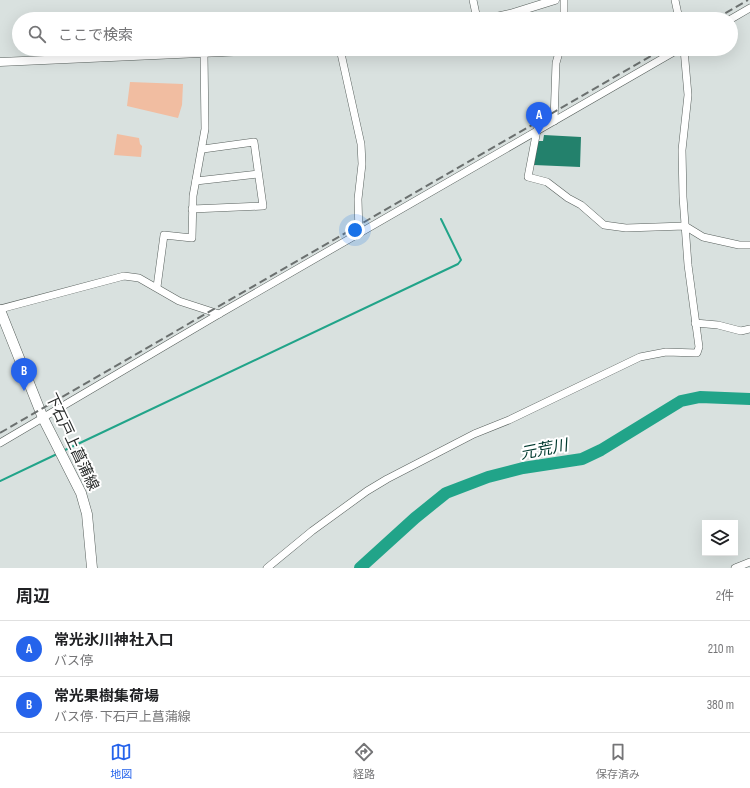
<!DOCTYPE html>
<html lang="ja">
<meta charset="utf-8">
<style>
:root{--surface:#fff;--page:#f2f2f2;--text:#202124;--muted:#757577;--line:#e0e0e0;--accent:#2563eb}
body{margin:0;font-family:"Sofia Sans Condensed","Noto Sans JP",sans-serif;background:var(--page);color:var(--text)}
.controls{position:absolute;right:12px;bottom:12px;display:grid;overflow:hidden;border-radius:0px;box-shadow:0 4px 16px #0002}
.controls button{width:36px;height:36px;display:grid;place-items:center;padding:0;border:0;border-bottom:1px solid var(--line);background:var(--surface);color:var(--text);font:20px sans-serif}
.you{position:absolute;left:355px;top:230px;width:14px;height:14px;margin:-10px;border:3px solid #fff;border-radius:50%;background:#1a73e8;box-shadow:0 0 0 6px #1a73e833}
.badge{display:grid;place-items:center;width:26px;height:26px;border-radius:50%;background:var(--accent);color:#fff;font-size:13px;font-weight:700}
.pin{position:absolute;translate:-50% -33px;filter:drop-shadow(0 1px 2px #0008)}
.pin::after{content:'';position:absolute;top:21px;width:14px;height:12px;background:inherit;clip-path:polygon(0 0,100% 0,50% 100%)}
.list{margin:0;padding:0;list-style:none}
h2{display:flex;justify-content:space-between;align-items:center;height:52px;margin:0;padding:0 16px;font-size:17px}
h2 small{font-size:13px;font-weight:400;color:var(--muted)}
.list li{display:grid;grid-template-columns:26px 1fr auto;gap:12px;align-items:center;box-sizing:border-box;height:56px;padding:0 16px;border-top:1px solid var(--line)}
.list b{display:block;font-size:15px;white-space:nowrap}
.list p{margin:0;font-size:13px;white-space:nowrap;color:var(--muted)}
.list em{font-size:13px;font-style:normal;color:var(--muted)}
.icon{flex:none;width:22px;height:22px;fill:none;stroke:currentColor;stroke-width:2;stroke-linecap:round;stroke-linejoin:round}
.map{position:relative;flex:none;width:750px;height:568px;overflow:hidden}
.search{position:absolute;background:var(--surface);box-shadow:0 4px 16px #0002;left:12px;right:12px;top:12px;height:44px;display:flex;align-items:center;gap:10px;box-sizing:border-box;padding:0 14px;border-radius:22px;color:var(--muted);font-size:15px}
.sheet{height:164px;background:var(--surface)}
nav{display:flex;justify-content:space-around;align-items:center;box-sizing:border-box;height:56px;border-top:1px solid var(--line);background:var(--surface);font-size:11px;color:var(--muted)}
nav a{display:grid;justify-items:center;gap:2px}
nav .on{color:var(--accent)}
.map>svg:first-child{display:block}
</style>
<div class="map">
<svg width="750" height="568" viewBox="0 0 750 568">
<rect width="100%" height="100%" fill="#d9e1df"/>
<!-- green -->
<g fill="#f1bda1">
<polygon points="130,82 183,84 182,105 178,118 127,106"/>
<polygon points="117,134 139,138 140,144 142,146 141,157 114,155"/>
</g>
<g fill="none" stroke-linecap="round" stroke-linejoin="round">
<!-- stream -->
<g stroke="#21a489" stroke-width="2">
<polyline points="63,451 458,264 461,260 441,219"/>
<polyline points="0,481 57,454"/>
</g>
<!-- river -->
<polyline stroke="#21a489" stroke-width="12" points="360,568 415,518 446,493 488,477 523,468 582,459 601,450 681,401 700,397 750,399"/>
</g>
<!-- building -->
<polygon fill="#23816c" points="544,135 581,137 580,167 534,165 538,141 543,141"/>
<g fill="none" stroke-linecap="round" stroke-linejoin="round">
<!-- minor casing -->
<g stroke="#58605d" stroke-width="8">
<g id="minor">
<polyline points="473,0 477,19"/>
<polyline points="675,0 679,19"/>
<polyline points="564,19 564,0"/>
<polyline points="731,19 750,8"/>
<polyline points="340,49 361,144 362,164 358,199 359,234"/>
<polyline points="554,121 556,63 560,49"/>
<polyline points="537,130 528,177 547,182 568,198 581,205 604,225 626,228 685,226 703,237 739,245 750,245"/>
<polyline points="196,181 258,174"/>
<polyline points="192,209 263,206 254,142 203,149"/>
<polyline points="157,287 164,235 192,238 193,196 205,129 204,54"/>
<polyline points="0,309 124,276 139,278 179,301 219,314"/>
<polyline points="695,323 718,325 741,331 750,329"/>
<polyline points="0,443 219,314 679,49"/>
<polyline points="267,568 312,531 367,491 387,479 474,434 509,420 640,357 666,352 697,353 699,347 688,265 683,197 682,150 688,95 684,49"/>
<polyline points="735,568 750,562"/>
</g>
</g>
<!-- tertiary casing -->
<g stroke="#58605d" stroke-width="9">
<g id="tertiary">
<polyline points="487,19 510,14 555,0"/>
<polyline points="0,62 288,49"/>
</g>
</g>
<!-- secondary casing -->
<g stroke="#58605d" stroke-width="11">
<polyline id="secondary" points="0,310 43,418 81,493 87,514 92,568"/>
</g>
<!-- minor -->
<use href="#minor" stroke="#fff" stroke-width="7"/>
<!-- tertiary -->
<use href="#tertiary" stroke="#fff" stroke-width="8"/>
<!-- secondary -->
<use href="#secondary" stroke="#fff" stroke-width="10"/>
<!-- rail -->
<g stroke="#6b706f" stroke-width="2" stroke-dasharray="8 4" stroke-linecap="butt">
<polyline points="715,19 748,0"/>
<polyline points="0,433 663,49"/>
</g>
</g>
<g text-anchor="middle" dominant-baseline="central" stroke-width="4" stroke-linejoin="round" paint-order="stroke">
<!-- street labels -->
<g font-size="15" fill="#292c2b" stroke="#fff">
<text transform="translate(72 442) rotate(65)">下石戸上菖蒲線</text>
</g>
<!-- water labels -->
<g font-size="16" font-style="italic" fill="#00392e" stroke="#fff">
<text transform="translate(544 450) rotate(-11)">元荒川</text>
</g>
</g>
</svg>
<div class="controls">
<button><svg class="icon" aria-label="layers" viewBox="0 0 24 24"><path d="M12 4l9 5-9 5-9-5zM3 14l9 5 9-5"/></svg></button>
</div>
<div class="you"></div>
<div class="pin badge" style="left:539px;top:135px">A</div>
<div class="pin badge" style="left:24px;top:391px">B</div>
<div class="search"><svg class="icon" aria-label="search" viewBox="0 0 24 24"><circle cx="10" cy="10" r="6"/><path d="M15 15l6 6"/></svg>ここで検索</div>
</div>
<section class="sheet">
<h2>周辺<small>2件</small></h2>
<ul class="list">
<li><span class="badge">A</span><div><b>常光氷川神社入口</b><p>バス停</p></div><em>210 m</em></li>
<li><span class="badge">B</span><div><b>常光果樹集荷場</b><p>バス停 · 下石戸上菖蒲線</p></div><em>380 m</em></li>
</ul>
</section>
<nav>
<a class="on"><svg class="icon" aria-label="map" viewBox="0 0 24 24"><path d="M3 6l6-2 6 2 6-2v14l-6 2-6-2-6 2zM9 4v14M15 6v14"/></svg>地図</a>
<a><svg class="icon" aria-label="directions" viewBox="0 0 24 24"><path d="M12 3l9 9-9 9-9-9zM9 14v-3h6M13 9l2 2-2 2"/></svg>経路</a>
<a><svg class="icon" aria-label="saved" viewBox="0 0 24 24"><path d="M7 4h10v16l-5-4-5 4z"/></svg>保存済み</a>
</nav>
